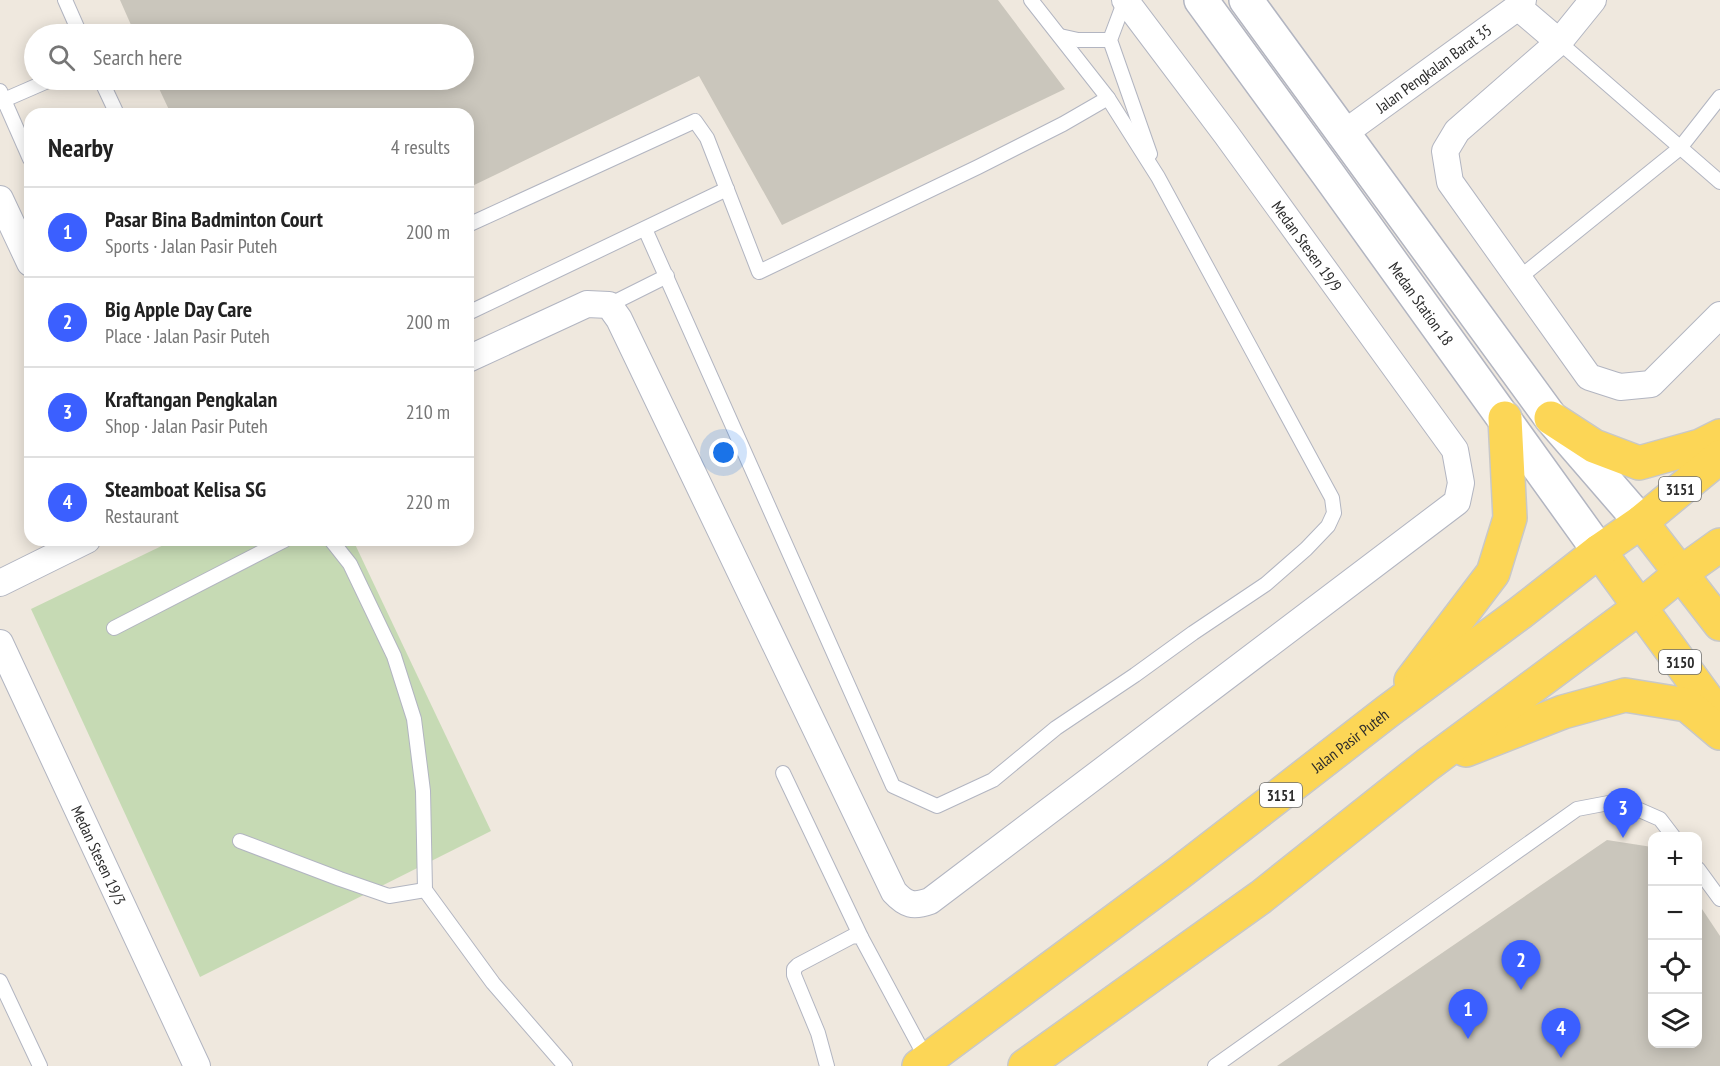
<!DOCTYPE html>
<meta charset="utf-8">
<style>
:root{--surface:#fff;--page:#f2f2f2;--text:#222;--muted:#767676;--line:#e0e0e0;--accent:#3b5fff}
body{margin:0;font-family:"PT Sans Narrow",sans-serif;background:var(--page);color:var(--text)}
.controls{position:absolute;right:18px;bottom:18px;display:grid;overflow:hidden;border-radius:12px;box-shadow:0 3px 15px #0003}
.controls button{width:54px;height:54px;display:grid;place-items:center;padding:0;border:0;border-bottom:2px solid var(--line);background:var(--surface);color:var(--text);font:30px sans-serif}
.you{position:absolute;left:724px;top:453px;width:21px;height:21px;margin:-15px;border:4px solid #fff;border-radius:50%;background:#1a73e8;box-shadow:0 0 0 9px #1a73e833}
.badge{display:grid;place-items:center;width:39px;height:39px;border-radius:50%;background:var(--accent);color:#fff;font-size:20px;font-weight:700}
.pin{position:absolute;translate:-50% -50px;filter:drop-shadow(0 2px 3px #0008)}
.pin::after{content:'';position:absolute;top:32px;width:21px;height:18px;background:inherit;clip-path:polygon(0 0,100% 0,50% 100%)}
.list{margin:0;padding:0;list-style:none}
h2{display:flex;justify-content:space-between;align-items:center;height:78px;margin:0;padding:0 24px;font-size:26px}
h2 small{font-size:20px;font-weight:400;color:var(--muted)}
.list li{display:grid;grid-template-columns:39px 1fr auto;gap:18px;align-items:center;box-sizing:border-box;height:90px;padding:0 24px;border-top:2px solid var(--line)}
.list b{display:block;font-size:22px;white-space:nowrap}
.list p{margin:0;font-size:20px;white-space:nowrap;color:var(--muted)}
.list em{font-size:20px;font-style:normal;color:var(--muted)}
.icon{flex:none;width:33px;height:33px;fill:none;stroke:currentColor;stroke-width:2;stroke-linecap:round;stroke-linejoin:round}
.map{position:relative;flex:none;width:1720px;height:1066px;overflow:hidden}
.search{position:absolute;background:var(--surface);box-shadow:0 3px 15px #0003;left:24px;top:24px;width:450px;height:66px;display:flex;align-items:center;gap:15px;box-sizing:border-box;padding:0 21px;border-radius:33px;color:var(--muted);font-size:22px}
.panel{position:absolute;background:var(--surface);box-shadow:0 3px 15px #0003;left:24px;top:108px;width:450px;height:438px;border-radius:18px}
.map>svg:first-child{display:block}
</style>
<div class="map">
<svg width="1720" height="1066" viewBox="0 0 1720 1066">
<rect width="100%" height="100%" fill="#efe8de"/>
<!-- cemetery -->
<polygon fill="#c6dab4" points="174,540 353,540 491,831 200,977 31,609"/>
<!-- building -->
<g fill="#cac6bc">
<polygon points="120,0 998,0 1065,89 782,225 699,76 468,188 468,114 171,114 155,80 464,80 464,34 135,34"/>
<polygon points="1607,840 1652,847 1652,1044 1698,1044 1698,903 1720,936 1720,1066 1277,1066"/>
</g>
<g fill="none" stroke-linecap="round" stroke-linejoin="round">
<!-- lane casing -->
<g stroke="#b2b5c1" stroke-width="16">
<g id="lane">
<polyline points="65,0 80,34"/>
<polyline points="1125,0 1110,40 1150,154"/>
<polyline points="1060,36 1078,40 1110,40"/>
<polyline points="1559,42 1720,182"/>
<polyline points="101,80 117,114"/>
<polyline points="0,91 30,159"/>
<polyline points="4,100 50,80"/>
<polyline points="468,225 695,121 707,138 759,272 978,167 1063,124 1108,98"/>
<polyline points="645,229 893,786 937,806 993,780 1056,728 1135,675 1193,633 1266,584 1306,549 1328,526 1334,513 1332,498 1158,177 1108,98 1031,0"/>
<polyline points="1519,278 1680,148 1720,97"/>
<polyline points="609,305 667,276"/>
<polyline points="468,313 727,189"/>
<polyline points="331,540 350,564 394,656 414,719 423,791 425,890 493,983 565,1066"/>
<polyline points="114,628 285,540"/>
<polyline points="783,773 861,937"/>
<polyline points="240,841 340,879 389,896 425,890"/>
<polyline points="1698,869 1720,899"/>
<polyline points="0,981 40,1066"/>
<polyline points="827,1066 818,1033 794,975 794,969 798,965 853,936 861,937 927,1060"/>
<polyline points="1215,1066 1577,809 1619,801 1660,819 1673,836"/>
</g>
</g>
<!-- street casing -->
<g stroke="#b2b5c1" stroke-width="28">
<g id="street">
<polyline points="1593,0 1559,42 1457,131 1445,151 1450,182 1589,377 1620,387 1651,384 1720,315"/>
<polyline points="1518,7 1559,42"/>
<path id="s1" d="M1343 134 1518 7 1523 0"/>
<polyline points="0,199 30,263"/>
<path d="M468 359 587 304 609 305 619 319 894 892C906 905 913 907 930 901L1457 502 1461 483 1455 450 1226 134 1125 0"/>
<polyline points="0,583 87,540"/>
<path id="s2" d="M0 643 197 1066"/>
</g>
</g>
<!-- secondary casing -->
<g stroke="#b2b5c1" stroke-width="36">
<g id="secondary">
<path id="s3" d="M1201 0 1328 174 1599 551"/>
<polyline points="1246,0 1551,418 1641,522"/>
</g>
</g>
<!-- primary casing -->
<g stroke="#c8c8c8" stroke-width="36">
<g id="primary">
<polyline points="1551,418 1594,446 1639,463 1700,446 1720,436"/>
<polyline points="1641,522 1720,624"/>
<polyline points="1599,551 1720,717"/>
<polyline points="1411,681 1493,573 1510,518 1505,418"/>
<polyline points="1466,750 1563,712 1625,695 1687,705 1720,733"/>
<path id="s4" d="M919 1066 1179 873 1388 711 1520 613 1599 551 1641 522 1720 457"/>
<polyline points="1025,1066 1261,897 1427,765 1640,607 1681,573 1720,545"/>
</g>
</g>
<!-- lane -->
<use href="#lane" stroke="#fff" stroke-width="14"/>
<!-- street -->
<use href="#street" stroke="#fff" stroke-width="26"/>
<!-- secondary -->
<use href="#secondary" stroke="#fff" stroke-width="33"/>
<!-- primary -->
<use href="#primary" stroke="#fcd656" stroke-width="33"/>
</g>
<g text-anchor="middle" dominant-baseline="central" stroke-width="6" stroke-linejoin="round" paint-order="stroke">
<!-- shield labels -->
<g fill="#fff" stroke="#6b6b6b" stroke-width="1.5">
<rect x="1659" y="477" width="42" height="24" rx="4.5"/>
<rect x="1659" y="650" width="42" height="24" rx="4.5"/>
<rect x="1260" y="783" width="42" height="24" rx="4.5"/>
</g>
<g font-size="15" font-weight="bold" fill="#2c2c2c">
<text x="1680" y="489">3151</text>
<text x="1680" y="662">3150</text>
<text x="1281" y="795">3151</text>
</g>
<!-- street labels -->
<g font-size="16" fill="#2c2c2c" stroke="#fff">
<text stroke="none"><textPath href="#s1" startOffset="112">Jalan Pengkalan Barat 35</textPath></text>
<text transform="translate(1307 246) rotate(54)">Medan Stesen 19/9</text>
<text stroke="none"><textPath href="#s3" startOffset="375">Medan Station 18</textPath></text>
<text stroke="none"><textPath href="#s4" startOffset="540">Jalan Pasir Puteh</textPath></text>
<text stroke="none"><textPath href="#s2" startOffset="234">Medan Stesen 19/3</textPath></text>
</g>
</g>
</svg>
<div class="controls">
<button>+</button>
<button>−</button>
<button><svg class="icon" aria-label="locate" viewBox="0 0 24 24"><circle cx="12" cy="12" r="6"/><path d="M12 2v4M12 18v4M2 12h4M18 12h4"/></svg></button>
<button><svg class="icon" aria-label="layers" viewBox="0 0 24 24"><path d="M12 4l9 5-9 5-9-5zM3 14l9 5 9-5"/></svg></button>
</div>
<div class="you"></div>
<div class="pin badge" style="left:1468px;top:1039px">1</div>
<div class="pin badge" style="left:1521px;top:990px">2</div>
<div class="pin badge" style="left:1623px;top:838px">3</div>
<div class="pin badge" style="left:1561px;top:1058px">4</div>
<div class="search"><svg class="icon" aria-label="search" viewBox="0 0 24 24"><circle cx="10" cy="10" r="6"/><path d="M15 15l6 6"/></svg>Search here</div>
<section class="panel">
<h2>Nearby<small>4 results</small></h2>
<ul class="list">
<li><span class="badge">1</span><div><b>Pasar Bina Badminton Court</b><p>Sports · Jalan Pasir Puteh</p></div><em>200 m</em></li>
<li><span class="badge">2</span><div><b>Big Apple Day Care</b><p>Place · Jalan Pasir Puteh</p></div><em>200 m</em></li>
<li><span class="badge">3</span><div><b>Kraftangan Pengkalan</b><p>Shop · Jalan Pasir Puteh</p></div><em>210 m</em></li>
<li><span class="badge">4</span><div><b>Steamboat Kelisa SG</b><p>Restaurant</p></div><em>220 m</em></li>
</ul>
</section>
</div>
